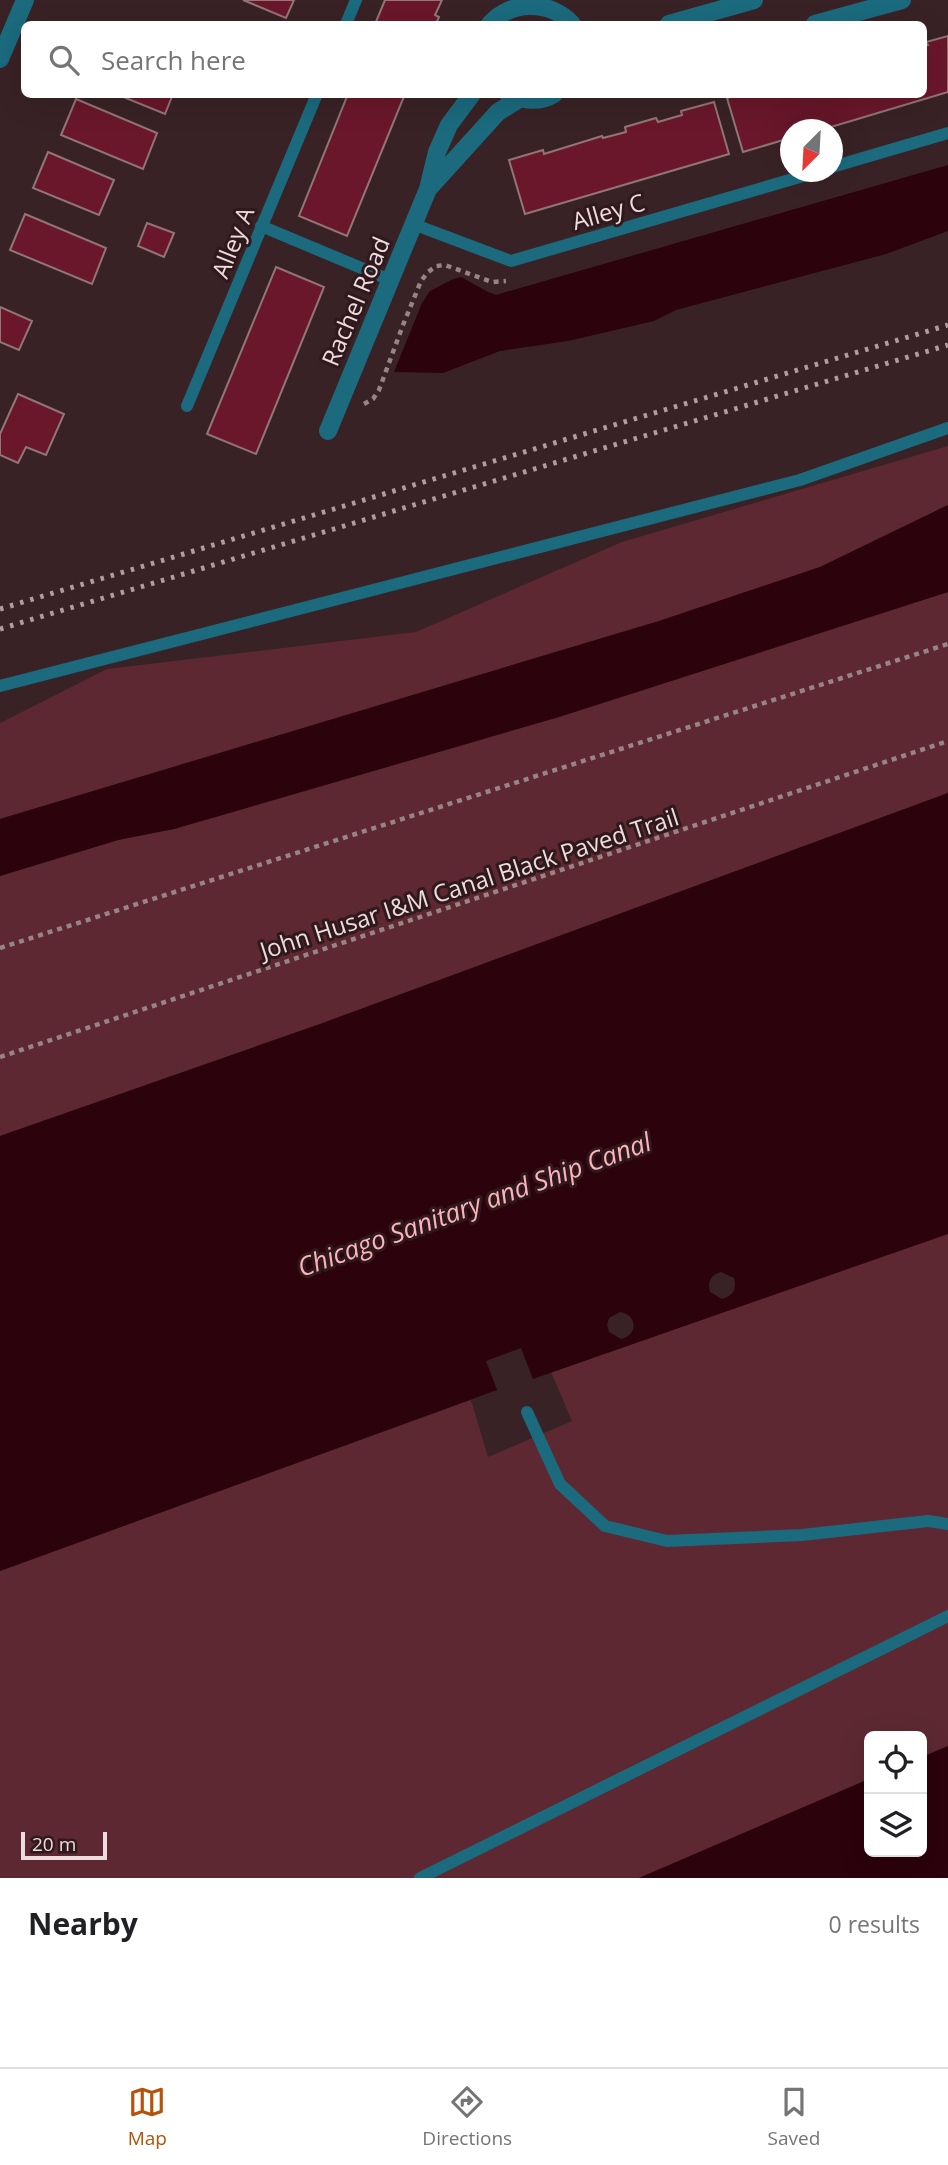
<!DOCTYPE html>
<style>
:root{--surface:#fff;--page:#f6f6f6;--text:#202124;--muted:#757577;--line:#e0e0e0;--accent:#b45309}
body{margin:0;font-family:"Open Sans",sans-serif;background:var(--page);color:var(--text)}
.controls{position:absolute;right:21px;bottom:21px;display:grid;overflow:hidden;border-radius:10px;box-shadow:0 7px 28px #0002}
.controls button{width:63px;height:63px;display:grid;place-items:center;padding:0;border:0;border-bottom:2px solid var(--line);background:var(--surface);color:var(--text);font:35px sans-serif}
.compass{position:absolute;left:780px;top:119px;width:63px;height:63px;border-radius:50%;background:var(--surface);box-shadow:0 7px 28px #0002;rotate:204deg}
.scale{position:absolute;left:21px;bottom:18px;width:86px;box-sizing:border-box;padding-left:7px;border:4px solid #eddcde;border-top:0;font-size:19px;line-height:24px;white-space:nowrap;color:#eddcde;-webkit-text-stroke:5px #2f191c;paint-order:stroke}
.list{margin:0;padding:0;list-style:none}
h2{display:flex;justify-content:space-between;align-items:center;height:91px;margin:0;padding:0 28px;font-size:30px}
h2 small{font-size:23px;font-weight:400;color:var(--muted)}
.icon{flex:none;width:38px;height:38px;fill:none;stroke:currentColor;stroke-width:2;stroke-linecap:round;stroke-linejoin:round}
.map{position:relative;flex:none;width:948px;height:1878px;overflow:hidden}
.search{position:absolute;background:var(--surface);box-shadow:0 7px 28px #0002;left:21px;right:21px;top:21px;height:77px;display:flex;align-items:center;gap:18px;box-sizing:border-box;padding:0 24px;border-radius:10px;color:var(--muted);font-size:26px}
.sheet{height:189px;background:var(--surface)}
nav{display:flex;justify-content:space-around;align-items:center;box-sizing:border-box;height:98px;border-top:2px solid var(--line);background:var(--surface);font-size:19px;color:var(--muted)}
nav a{display:grid;justify-items:center;gap:4px}
nav .on{color:var(--accent)}
.map>svg:first-child{display:block}
</style>
<div class="map">
<svg width="948" height="1878" viewBox="0 0 948 1878">
<rect width="100%" height="100%" fill="#392225"/>
<!-- green -->
<g fill="#5d2831">
<polygon points="948,446 948,505 820,567 659,621 0,819 0,723 107,669 416,632 622,542"/>
<polygon points="948,592 948,793 320,1024 0,1136 0,876 118,840 174,829 559,717"/>
<polygon points="948,1233 948,1746 922,1757 922,1736 869,1736 869,1779 639,1878 0,1878 0,1571 471,1400 488,1457 572,1421 551,1372"/>
</g>
<!-- water -->
<g fill="#2c020c" fill-rule="evenodd">
<polygon points="948,165 948,231 886,254 676,310 654,321 568,341 500,351 443,373 394,372 422,303 430,291 453,279 461,277 488,292 496,295 506,292"/>
<polygon points="948,505 948,592 559,717 174,829 118,840 0,876 0,819 659,621 820,567"/>
<path d="M948 793V1234L533 1379 521 1348 486 1361 497 1390 0 1571V1136L320 1024ZM721 1272 734 1278C737 1289 733 1296 722 1299L710 1292C707 1281 711 1275 721 1272ZM620 1312C638 1315 638 1335 621 1339L609 1332 607 1325 609 1318Z"/>
<polygon points="948,1746 948,1878 639,1878 869,1779 869,1852 922,1852 922,1757"/>
</g>
<!-- building -->
<g fill="#6a172b" stroke="#917577" stroke-width="2">
<polygon points="243,0 294,0 286,18"/>
<polygon points="385,0 442,0 435,15 439,17 436,24 375,24"/>
<polygon points="948,36 948,92 821,130 790,130 790,138 743,152 727,98 738,94 923,94 923,46 928,45 926,42"/>
<polygon points="116,94 173,94 165,114"/>
<polygon points="348,94 405,94 347,236 299,216"/>
<polygon points="76,99 157,133 143,169 61,135"/>
<polygon points="714,102 729,154 525,214 509,160 543,150 544,154 602,136 603,138 626,132 625,127 656,118 658,122 682,115 681,111"/>
<polygon points="48,152 114,180 99,215 33,188"/>
<polygon points="25,214 106,248 92,284 10,250"/>
<polygon points="147,223 174,233 164,257 138,246"/>
<polygon points="276,267 324,287 256,454 207,434"/>
<polygon points="0,307 32,321 19,350 0,342"/>
<polygon points="18,394 64,414 46,455 26,447 18,463 0,455 0,434"/>
</g>
<g fill="none" stroke-linecap="round" stroke-linejoin="round">
<!-- path -->
<g stroke="#988486" stroke-width="4.5" stroke-dasharray="5 5" stroke-linecap="butt">
<polyline points="364,404 373,399 379,390 403,325 421,281 428,272 436,266 445,265 492,282 506,281"/>
<polyline points="0,948 948,644"/>
<polyline points="0,1057 948,741"/>
</g>
<!-- lane -->
<g stroke="#1b6a7e" stroke-width="12">
<polyline points="346,24 356,0"/>
<polyline points="832,167 948,133"/>
<polyline points="413,224 511,261 817,172"/>
<polyline points="261,226 390,280"/>
<polyline points="187,406 317,94"/>
<polyline points="0,686 800,480 948,428"/>
<polyline points="527,1412 560,1484 605,1526 667,1541 802,1535 928,1521 948,1524"/>
<polyline points="420,1878 948,1616"/>
</g>
<!-- street -->
<g stroke="#1b6a7e" stroke-width="18">
<path d="M490 24C511 0 550 0 572 24"/>
<polyline points="669,24 754,0"/>
<polyline points="815,24 902,0"/>
<polyline points="0,59 25,0"/>
<path d="M508 94C524 101 539 103 554 94"/>
<polyline points="430,187 498,112 519,99"/>
<polyline points="328,431 428,189 437,152 449,125 472,94"/>
</g>
<!-- rail -->
<g stroke="#b09d9f" stroke-width="5" stroke-dasharray="3.5 7" stroke-linecap="butt">
<polyline points="0,609 948,325"/>
<polyline points="0,629 948,345"/>
</g>
</g>
<g text-anchor="middle" dominant-baseline="central" stroke-width="6" stroke-linejoin="round" paint-order="stroke">
<!-- street labels -->
<g font-size="24" fill="#eddcde" stroke="#2f191c">
<text transform="translate(608 211) rotate(-16)">Alley C</text>
<text transform="translate(232 242) rotate(-68)">Alley A</text>
<text transform="translate(355 301) rotate(-67)">Rachel Road</text>
<text transform="translate(469 883) rotate(-18)">John Husar I&amp;M Canal Black Paved Trail</text>
</g>
<!-- water labels -->
<g font-size="26" font-style="italic" fill="#fdb3bb" stroke="#2f191c">
<text transform="translate(474 1204) rotate(-20)">Chicago Sanitary and Ship Canal</text>
</g>
</g>
</svg>
<div class="controls">
<button><svg class="icon" aria-label="locate" viewBox="0 0 24 24"><circle cx="12" cy="12" r="6"/><path d="M12 2v4M12 18v4M2 12h4M18 12h4"/></svg></button>
<button><svg class="icon" aria-label="layers" viewBox="0 0 24 24"><path d="M12 4l9 5-9 5-9-5zM3 14l9 5 9-5"/></svg></button>
</div>
<svg class="compass" viewBox="-18 -18 36 36"><path d="M0-13l5 13h-10z" fill="#e53935"/><path d="M0 13l5-13h-10z" fill="#757577"/></svg>
<div class="scale">20 m</div>
<div class="search"><svg class="icon" aria-label="search" viewBox="0 0 24 24"><circle cx="10" cy="10" r="6"/><path d="M15 15l6 6"/></svg>Search here</div>
</div>
<section class="sheet">
<h2>Nearby<small>0 results</small></h2>
<ul class="list">
</ul>
</section>
<nav>
<a class="on"><svg class="icon" aria-label="map" viewBox="0 0 24 24"><path d="M3 6l6-2 6 2 6-2v14l-6 2-6-2-6 2zM9 4v14M15 6v14"/></svg>Map</a>
<a><svg class="icon" aria-label="directions" viewBox="0 0 24 24"><path d="M12 3l9 9-9 9-9-9zM9 14v-3h6M13 9l2 2-2 2"/></svg>Directions</a>
<a><svg class="icon" aria-label="saved" viewBox="0 0 24 24"><path d="M7 4h10v16l-5-4-5 4z"/></svg>Saved</a>
</nav>
